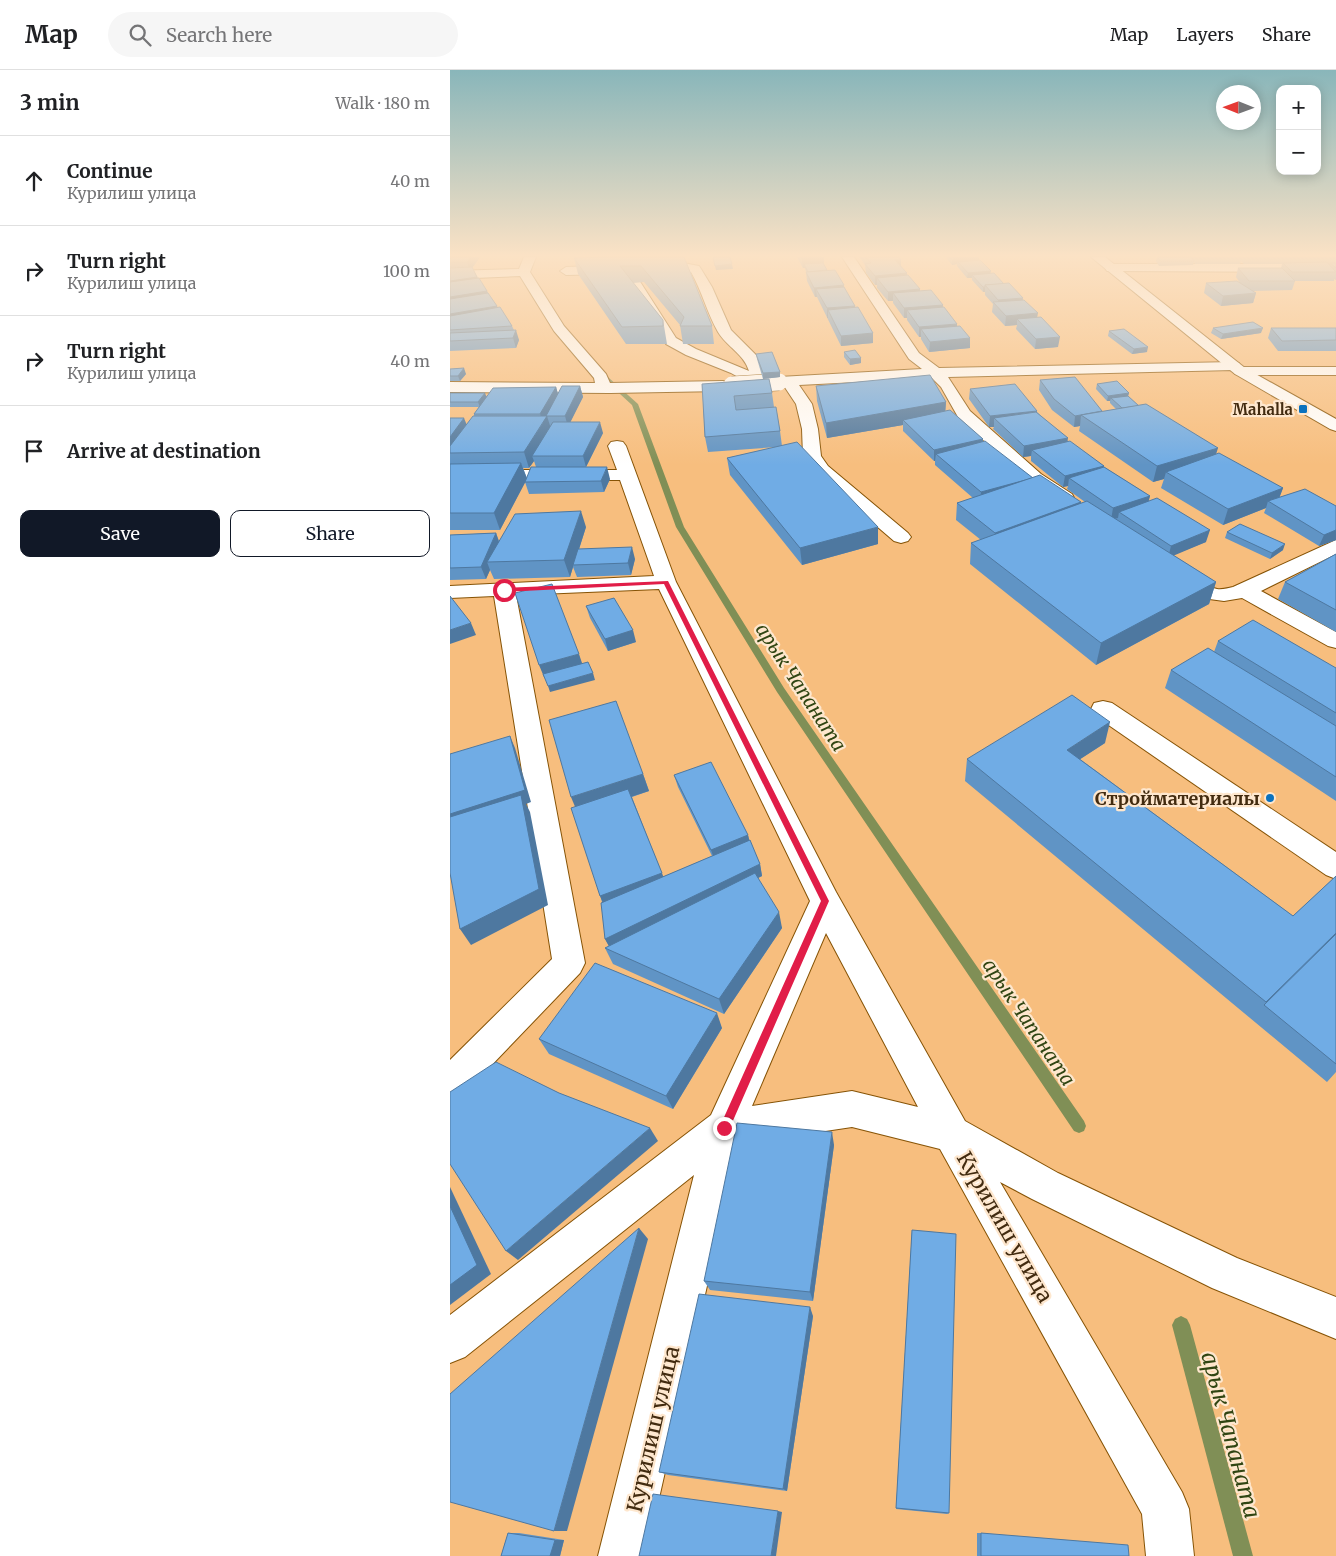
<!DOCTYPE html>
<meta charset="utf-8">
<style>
:root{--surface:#fff;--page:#f6f6f6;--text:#202124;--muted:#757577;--line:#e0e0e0;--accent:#111827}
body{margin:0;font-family:Merriweather,serif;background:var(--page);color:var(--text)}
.controls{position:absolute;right:15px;top:15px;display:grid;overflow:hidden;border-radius:10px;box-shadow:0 2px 12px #0003}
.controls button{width:45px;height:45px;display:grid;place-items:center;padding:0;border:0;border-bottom:1px solid var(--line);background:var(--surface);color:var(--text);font:25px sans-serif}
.compass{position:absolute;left:766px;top:15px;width:45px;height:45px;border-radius:50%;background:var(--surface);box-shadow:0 2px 12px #0003;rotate:271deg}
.stop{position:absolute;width:15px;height:15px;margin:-11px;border:4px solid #e11d48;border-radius:50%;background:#fff}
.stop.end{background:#e11d48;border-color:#fff;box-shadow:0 1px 5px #0008}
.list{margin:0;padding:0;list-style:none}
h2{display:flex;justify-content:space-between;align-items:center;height:65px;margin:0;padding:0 20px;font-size:21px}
h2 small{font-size:16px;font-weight:400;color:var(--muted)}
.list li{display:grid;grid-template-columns:32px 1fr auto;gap:15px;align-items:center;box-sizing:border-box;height:90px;padding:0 20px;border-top:1px solid var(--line)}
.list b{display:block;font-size:19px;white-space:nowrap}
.list p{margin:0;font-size:16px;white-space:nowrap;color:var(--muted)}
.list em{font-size:16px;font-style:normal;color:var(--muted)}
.actions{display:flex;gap:10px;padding:15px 20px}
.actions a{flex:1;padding:11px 0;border:1px solid var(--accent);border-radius:10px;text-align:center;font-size:18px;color:var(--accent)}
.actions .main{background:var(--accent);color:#fff}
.icon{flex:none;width:28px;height:28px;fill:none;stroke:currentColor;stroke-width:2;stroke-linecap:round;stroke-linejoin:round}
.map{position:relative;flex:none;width:886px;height:1486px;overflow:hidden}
header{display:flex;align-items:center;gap:30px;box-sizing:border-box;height:70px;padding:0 25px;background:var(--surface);border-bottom:1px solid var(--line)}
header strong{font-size:24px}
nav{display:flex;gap:28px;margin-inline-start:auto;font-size:18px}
.search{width:350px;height:45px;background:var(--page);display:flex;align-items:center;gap:12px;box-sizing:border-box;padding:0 18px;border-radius:28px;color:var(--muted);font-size:19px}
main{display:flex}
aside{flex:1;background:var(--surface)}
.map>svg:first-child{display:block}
</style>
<header>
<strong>Map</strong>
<div class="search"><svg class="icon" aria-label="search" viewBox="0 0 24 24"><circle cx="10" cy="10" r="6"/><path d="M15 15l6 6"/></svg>Search here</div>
<nav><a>Map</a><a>Layers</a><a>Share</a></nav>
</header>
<main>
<aside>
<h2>3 min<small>Walk · 180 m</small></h2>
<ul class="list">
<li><svg class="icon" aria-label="ahead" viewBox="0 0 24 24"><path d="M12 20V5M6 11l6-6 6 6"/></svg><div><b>Continue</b><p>Курилиш улица</p></div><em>40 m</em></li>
<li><svg class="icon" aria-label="right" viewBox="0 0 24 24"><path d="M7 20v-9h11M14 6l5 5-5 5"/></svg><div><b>Turn right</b><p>Курилиш улица</p></div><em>100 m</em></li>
<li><svg class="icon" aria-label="right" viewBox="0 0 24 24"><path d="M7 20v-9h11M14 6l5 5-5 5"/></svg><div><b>Turn right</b><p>Курилиш улица</p></div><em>40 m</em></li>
<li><svg class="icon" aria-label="arrive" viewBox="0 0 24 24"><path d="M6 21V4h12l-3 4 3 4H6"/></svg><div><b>Arrive at destination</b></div></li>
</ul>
<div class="actions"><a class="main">Save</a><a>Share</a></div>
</aside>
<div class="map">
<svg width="886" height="1486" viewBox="0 0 886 1486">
<rect width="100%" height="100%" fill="#f7be7e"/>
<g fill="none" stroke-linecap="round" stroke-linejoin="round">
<!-- stream -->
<g fill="#808f56" fill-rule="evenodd">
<polygon points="145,299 149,299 188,334 234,457 334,618 634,1051 636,1056 634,1061 629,1063 624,1061 327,622 226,457 182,335 145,301"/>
<polygon points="731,1246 737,1249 740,1255 803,1486 783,1486 722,1255 725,1249"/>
</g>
<!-- minor casing -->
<g stroke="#865305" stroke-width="2">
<g id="minor">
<polygon points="74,187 86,187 80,202 114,256 156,304 160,313 273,311 278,313 281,316 278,319 273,321 160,323 0,322 0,312 145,313 144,308 104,261 70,206 0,209 0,201 69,199"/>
<polygon points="392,187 404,187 469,283 489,298 784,292 789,293 791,297 886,297 886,305 790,305 785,304 783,300 498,307 520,341 591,404 622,424 624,428 622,432 615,434 608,432 579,412 508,347 491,317 482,308 349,315 362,334 368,359 371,386 378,396 458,463 461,467 458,471 451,473 444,471 366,404 353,386 352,359 346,334 334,316 324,315 321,312 324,309 329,307 472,299 459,289"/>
<path d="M233 193 249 196 251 199 262 217 281 260 308 287 319 314 316 317H306L281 303 236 285 216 274 179 213 185 209 189 210 226 268 246 279 299 301C294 284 277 277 268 262 257 243 252 221 241 202L116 205 110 201 116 197Z"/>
<polygon points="661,194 886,194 886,202 657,201 655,198"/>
<path d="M167 371 173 372 176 376 226 512 386 822 515 1051 608 1103 787 1188 886 1227V1269L762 1218 582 1129 550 1112 732 1422 739 1439 744 1486H696L692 1444 490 1079 402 1057 289 1074 196 1486H148L244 1105 15 1287 0 1293V1245L261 1045 360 831 209 519 66 525 135 893 130 903 12 1026 0 1031V990L102 889 44 526 0 528V516L204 506 170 410H0V400H167L158 376 161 372ZM376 863 468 1037 402 1021 302 1036Z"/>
<path d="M886 470V484L811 521 886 562V578L878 576 792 528 774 531 752 528 723 509 720 505 723 501C742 496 749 515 767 519 772 520 778 518 783 517Z"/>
<polygon points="653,631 662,633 886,782 886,809 876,805 644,645 641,639 644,633"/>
</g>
</g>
<!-- major casing -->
<g stroke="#865305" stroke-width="2">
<polygon id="major" points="641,187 655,187 795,298 886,349 886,361 880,359 785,304"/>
</g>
<!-- minor -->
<use href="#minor" fill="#fff" fill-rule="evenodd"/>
<!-- major -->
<use href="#major" fill="#fff" fill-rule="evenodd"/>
<!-- minor-bridge casing -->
<g stroke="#865305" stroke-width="18" stroke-linecap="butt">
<polyline id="minor-bridge" points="282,315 329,312"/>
</g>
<!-- minor-bridge -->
<use href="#minor-bridge" stroke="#fff" stroke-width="17"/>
</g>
<!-- wall -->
<g fill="#6094c5" fill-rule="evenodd">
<polygon points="0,187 30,187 22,198 28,208 37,221 48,238 62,256 69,270 66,278 0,281"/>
<polygon points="137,187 234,187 262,256 264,274 233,274 230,255 194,212 183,213 213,250 217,274 176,274 128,204 124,188 138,188"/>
<polygon points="347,187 374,187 374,194 377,200 394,217 405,237 423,263 423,273 391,276 367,227 365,227 357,211 356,202 355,198 353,198"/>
<polygon points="409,187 449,187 451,196 457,205 470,221 493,235 492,237 507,256 520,268 520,278 479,282 471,269 471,267 469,267 457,250 457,248 454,248 443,233 443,231 438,231 427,218 427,215 425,215 416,203 415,195 411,189 410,189"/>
<polygon points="496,187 529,187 529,190 540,203 554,214 573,230 587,247 608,277 585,279 566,259 567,255 555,256 542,242 543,234 535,225 535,222 533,222 522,210 522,208 517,208 507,196 507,194 502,195"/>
<polygon points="707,187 886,187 886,210 884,209 884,211 845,211 842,220 802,221 806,223 803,233 771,236 754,223 756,213 790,213 786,207 788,198 831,198 832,194 794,194 791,191 790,194 745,194 744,192 743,195 709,196 706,191"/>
<polygon points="763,258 811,263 771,269 761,263"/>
<polygon points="821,258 886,258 886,281 828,281 818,268"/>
<polygon points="659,261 697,282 682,284 658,266"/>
<polygon points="394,282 411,293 400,295 394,287"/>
<polygon points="306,284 330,302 330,307 313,309 307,289"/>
<polygon points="0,299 16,304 10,311 0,311"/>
<polygon points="590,310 652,342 666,339 660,333 660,331 657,331 646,319 647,314 679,323 678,326 689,336 766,384 833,418 829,428 886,436 886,470 869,476 814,443 816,438 773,455 711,418 714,409 703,412 629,361 630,356 624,357 602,340 589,320"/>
<polygon points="252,314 322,323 324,337 330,361 332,376 428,474 352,495 280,405 277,388 327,377 258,382 255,367"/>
<path d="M130 316 133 327 120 352 153 363 136 397 160 409 154 422 79 424 75 412 50 460H0V348L16 355 24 346V344L29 337H0V323L36 326 106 317 108 324ZM84 391 86 397 77 408 73 398H79Z"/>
<polygon points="366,316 496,332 495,341 533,369 533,372 583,408 631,433 635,432 617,419 618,416 613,417 581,391 581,386 573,387 543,359 544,357 539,357 519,329 520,319 587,341 587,342 618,371 654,396 654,397 700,426 698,431 756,472 723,485 766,512 759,534 646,595 520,494 521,473 531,470 506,450 507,433 523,428 485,395 485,391 484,391 453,361 453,355 377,368 367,331"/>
<polygon points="136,457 129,479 185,489 181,505 127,507 123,497 120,507 44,509 40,500 36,509 0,510 0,465 46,463 49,471"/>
<polygon points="777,462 833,480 820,489 775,468"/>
<polygon points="886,484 886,562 828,529 835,512"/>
<polygon points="136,536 186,572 158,581 140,548"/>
<polygon points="768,571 886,598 886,731 715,618 721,600 764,582"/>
<polygon points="655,673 630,689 843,846 886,806 886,1002 877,1012 515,711 517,689"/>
<polygon points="193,704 199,721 182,727 213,807 262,786 228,717 224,705 298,765 299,770 310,794 312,806 308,808 332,858 274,944 163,894 155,878 159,876 155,869 152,832 125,736"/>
<polygon points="272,958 223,1039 99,984 89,969"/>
<polygon points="384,1075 363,1231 260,1220 254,1211"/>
<polygon points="462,1160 499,1443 497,1444 446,1439"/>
<polygon points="363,1246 337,1421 218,1405 209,1402"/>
<polygon points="58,1463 69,1463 114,1470 110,1486 51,1486"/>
<polygon points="527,1463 531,1463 679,1486 527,1486"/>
</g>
<!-- shaded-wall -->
<g fill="#4e78a0">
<polygon points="21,187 30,187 20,201 17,192"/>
<polygon points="374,187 374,196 354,194 355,198 353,198 352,189"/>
<polygon points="503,187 529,187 529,193 508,192 507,194 502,195"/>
<polygon points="445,190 451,190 451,199"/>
<polygon points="282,194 283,199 266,200 265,196"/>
<polygon points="541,201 540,206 522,205 522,208 517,208 518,203"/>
<polygon points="457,203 456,213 427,208 427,215 425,215 425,206"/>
<polygon points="27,207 30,216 0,221 0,211"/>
<polygon points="394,215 395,225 366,219 367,227 365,227 364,218"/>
<rect x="533" y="217" width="2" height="5"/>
<polygon points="470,219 470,228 443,223 443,231 438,231 438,222"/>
<polygon points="37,221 40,230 0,237 0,227"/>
<polygon points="806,223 803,233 771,236 773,226"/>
<polygon points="573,228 572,237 548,237 548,230"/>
<polygon points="493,235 492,245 457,240 457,248 454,248 454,238"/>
<polygon points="47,236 50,245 0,254 0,244"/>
<polygon points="405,236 406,246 378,240 378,248 377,248 377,238"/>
<polygon points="588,243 586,253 567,249 567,255 555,256 556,246"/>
<polygon points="507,254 507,263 471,259 471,267 469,267 469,257"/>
<polygon points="813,258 811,263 771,269 773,264"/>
<polygon points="66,260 69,270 66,278 63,268"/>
<polygon points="423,263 423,273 391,276 391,266"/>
<polygon points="610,267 608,277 585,279 586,269"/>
<polygon points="520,268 520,278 479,282 480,272"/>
<polygon points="698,277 697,282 682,284 684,279"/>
<polygon points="411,288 411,293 400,295 400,289"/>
<polygon points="14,298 16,304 10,311 8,306"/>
<polygon points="330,302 330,307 313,309 313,303"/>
<polygon points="130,316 133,327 118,357 115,346"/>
<polygon points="106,317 109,327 97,346 102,362 82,386 84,391 79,398 74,382 93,353 90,344"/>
<polygon points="35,323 37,328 30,337 28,332"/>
<polygon points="679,323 677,329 661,328 660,331 657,331 658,326"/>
<polygon points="496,332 495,347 453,350 453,355 377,368 376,353"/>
<polygon points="587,341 586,352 544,348 544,357 539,357 540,346"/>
<polygon points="631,345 630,356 624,357 625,346"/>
<polygon points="14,348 20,363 0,383 0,367"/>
<polygon points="150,352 153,363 136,397 133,386"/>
<polygon points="618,368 616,379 582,380 581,386 573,387 574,376"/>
<polygon points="533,369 532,380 486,384 485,391 484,391 484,380"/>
<polygon points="768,378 763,394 716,402 714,409 703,412 707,396"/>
<polygon points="71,393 77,409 50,460 44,443"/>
<polygon points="654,396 652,407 619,408 618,416 613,417 615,406"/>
<polygon points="157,397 160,409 154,422 151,411"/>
<polygon points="583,408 530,434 531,422"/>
<polygon points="833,418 827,434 818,431 816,438 773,455 778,439"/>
<polygon points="700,426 697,438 669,442 668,448 661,450 663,438"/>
<polygon points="631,432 628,449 544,479 545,463"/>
<polygon points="131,441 136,457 124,495 123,495 123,497 120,507 114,490"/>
<polygon points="428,457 428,474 352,495 350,478"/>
<polygon points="760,460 756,472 718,488 721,476"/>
<polygon points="886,460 886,470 869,476 874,465"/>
<polygon points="46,463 50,475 37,492 40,500 36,509 31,497"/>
<polygon points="835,474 833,480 820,489 822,483"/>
<polygon points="182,477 185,489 181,505 178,493"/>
<polygon points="766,512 759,534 646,595 651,573"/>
<polygon points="21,553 26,565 0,574 0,560"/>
<polygon points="183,560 186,572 158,581 155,569"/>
<polygon points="129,584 133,596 94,607 89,595"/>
<polygon points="143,603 145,610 100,622 98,616"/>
<polygon points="660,652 655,673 612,701 617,680"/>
<polygon points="60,666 65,678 81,732 76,734 80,742 98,835 21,875 10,859 0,758 0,744"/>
<polygon points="193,704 199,721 128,744 121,727"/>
<polygon points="298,765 301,777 265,791 261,780"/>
<polygon points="310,794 312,806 161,880 155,869"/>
<polygon points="212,803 216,815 155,838 150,826"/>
<polygon points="329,842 332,858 274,944 269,929"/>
<polygon points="267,943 272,958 223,1039 216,1026"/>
<polygon points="200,1058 208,1071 68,1190 56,1181"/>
<polygon points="382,1062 384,1075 363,1231 360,1222"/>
<polygon points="0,1117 41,1204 0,1235"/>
<polygon points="189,1158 198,1169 117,1461 104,1461"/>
<polygon points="360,1237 363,1246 337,1421 333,1419"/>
<polygon points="328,1441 332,1442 326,1486 321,1486"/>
<polygon points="105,1470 114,1470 110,1486 100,1486"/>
</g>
<!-- building -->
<g fill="#70ace5" stroke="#4e78a0">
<polygon points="0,187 21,187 17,192 0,192"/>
<polygon points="160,187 234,187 262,256 230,256 234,247 191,196 170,196 213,250 213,256 172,257 124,188"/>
<polygon points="263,187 280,187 282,194 265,196"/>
<polygon points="351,187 372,187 352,189"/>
<polygon points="416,187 449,187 451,190 445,190 457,203 425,206 415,194 421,193"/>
<polygon points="708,187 741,187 744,191 710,191"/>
<polygon points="530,190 541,201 518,203 508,192"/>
<polygon points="877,192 886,202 842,202 833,193"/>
<polygon points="373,193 377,200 358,202 354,194"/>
<polygon points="880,193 886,193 886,198"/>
<polygon points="22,197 27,207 0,211 0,198"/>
<polygon points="788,198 832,198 845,211 799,211"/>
<polygon points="385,200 394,215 364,218 356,202"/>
<polygon points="544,203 554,214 535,215 535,217 533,217 522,205"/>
<polygon points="458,205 470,219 438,222 427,208"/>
<polygon points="29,208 37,221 0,227 0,212"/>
<polygon points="787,211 806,223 773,226 756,213"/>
<polygon points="559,213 573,228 548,230 535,215"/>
<polygon points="394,217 405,236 377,238 366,219"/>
<polygon points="481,220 493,235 454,238 443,223"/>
<polygon points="38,223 47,236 0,244 0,229"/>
<polygon points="574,230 588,243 556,246 543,232"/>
<polygon points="50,237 62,256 0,260 0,246"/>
<polygon points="408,237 423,263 391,266 378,240"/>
<polygon points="494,237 507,254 469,257 457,240"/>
<polygon points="591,247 610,267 586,269 567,249"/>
<polygon points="803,252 813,258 773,264 763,258"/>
<polygon points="510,256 520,268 480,272 471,259"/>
<polygon points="821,258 886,258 886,270 832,271"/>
<polygon points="674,259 698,277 684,279 659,261"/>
<polygon points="66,260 63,268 0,271 0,263"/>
<polygon points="405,280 411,288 400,289 394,282"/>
<polygon points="322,282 330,302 313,303 306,284"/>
<polygon points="14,298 8,306 0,306 0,299"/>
<polygon points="480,305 496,332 376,353 366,316"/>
<polygon points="625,307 652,341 625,346 604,329 590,310"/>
<polygon points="319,309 322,323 284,326 286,340 326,337 330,361 255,367 252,314"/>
<polygon points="667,311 679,323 658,326 647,314"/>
<polygon points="565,314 587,341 540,346 520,319"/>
<polygon points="112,316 130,316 115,346 96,346"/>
<polygon points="106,317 90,344 24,344 43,318"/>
<polygon points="0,323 35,323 28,332 0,332"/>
<polygon points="678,326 689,336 672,338 661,328"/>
<polygon points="696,334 768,378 707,396 631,345"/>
<polygon points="500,340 533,369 484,380 453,350"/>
<polygon points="586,342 618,368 574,376 544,348"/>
<polygon points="23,346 97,346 74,382 0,383 0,376"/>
<polygon points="0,348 14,348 0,367"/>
<polygon points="103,352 150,352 133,386 82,386"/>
<polygon points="535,371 583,408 531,422 486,384"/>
<polygon points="620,371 654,396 615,406 582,380"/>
<polygon points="347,372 428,457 350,478 277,388"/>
<polygon points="769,383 833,418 778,439 716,402"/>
<polygon points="71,393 44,443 0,443 0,394"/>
<polygon points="81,397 157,397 151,411 75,412"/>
<polygon points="654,397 700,426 663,438 619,408"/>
<polygon points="590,405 631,432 545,463 507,433"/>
<polygon points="855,419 886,436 886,460 874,465 818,431"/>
<polygon points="707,428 760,460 721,476 669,442"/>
<polygon points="637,431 766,512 651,573 521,473"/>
<polygon points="131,441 114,490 37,492 65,444"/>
<polygon points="790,454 835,474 822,483 777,462"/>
<polygon points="46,463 31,497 0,498 0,465"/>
<polygon points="182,477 178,493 123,495 128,479"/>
<polygon points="886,484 886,540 835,512"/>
<polygon points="102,514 129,584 89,595 65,523"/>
<polygon points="0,526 21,553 0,560"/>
<polygon points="164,528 183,560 155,569 136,536"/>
<polygon points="803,550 886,598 886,643 768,571"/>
<polygon points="758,578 886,656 886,707 721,600"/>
<polygon points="138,592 143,603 98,616 93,604"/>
<polygon points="622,625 660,652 617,680 843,846 886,806 886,863 816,932 517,689"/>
<polygon points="166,631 193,704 121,727 99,650"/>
<polygon points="60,666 75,720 0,744 0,684"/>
<polygon points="261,692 298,765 261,780 224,705"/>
<polygon points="178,719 212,803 150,826 121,738"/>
<polygon points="71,725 89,819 10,859 0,803 0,747"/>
<polygon points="300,770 310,794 155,869 151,833"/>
<polygon points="305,803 329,842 269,929 155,878"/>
<polygon points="886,864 886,994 814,935"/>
<polygon points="145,893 267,943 216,1026 89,969"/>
<polygon points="46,992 109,1023 200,1058 56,1181 0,1094 0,1022"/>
<polygon points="287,1053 382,1062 360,1222 254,1211"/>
<polygon points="0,1136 27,1195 0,1215"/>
<polygon points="189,1158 104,1461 0,1432 0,1324"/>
<polygon points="462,1160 506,1164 499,1443 446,1438"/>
<polygon points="249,1224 360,1237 333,1419 209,1402"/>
<polygon points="203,1424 328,1441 321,1486 189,1486"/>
<polygon points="58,1463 105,1470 100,1486 51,1486"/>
<polygon points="531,1463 678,1475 679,1486 531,1486"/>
</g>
<!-- sky -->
<linearGradient id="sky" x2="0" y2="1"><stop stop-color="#89b6ba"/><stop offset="0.47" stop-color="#fbe2c5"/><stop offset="1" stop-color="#fbe2c5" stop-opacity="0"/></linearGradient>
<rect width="886" height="395" fill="url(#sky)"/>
<!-- route -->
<polygon fill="#e11d48" points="218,511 379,831 278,1062 274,1063 271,1062 269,1058 271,1054 371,831 214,514 54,522 51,520 54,518"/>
<!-- markers -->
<g fill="#0b72be" stroke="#fee7ce" stroke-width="2">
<rect x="848" y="334" width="10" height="10" rx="2.5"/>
<circle cx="820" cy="728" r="5"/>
</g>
<g text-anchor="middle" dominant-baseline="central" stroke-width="4.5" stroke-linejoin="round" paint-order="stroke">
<!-- far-poi labels -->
<g font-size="15" font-weight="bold" fill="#422b10" stroke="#fee7ce" text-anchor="end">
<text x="843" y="339">Mahalla</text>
</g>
<!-- poi labels -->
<g font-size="18" font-weight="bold" fill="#422b10" stroke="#fee7ce" text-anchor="end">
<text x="810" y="728">Стройматериалы</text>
</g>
<!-- water labels -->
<g font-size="19" font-style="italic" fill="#304512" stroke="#fee7ce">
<text transform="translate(351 617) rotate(57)">арык Чапаната</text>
<text transform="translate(579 952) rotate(56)">арык Чапаната</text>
</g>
<!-- near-street labels -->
<g font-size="21" fill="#422b10" stroke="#fee7ce">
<text transform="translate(555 1157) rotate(60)">Курилиш улица</text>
<text transform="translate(203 1359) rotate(-77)">Курилиш улица</text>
</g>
<!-- near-water labels -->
<g font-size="22" font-style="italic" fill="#304512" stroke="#fee7ce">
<text transform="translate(781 1365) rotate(75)">арык Чапаната</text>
</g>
</g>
</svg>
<div class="controls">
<button>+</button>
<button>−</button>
</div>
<svg class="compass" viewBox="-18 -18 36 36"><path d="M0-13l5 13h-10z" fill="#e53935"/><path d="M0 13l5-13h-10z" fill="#757577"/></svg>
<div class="stop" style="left:54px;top:520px"></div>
<div class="stop end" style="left:274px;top:1058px"></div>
</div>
</main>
